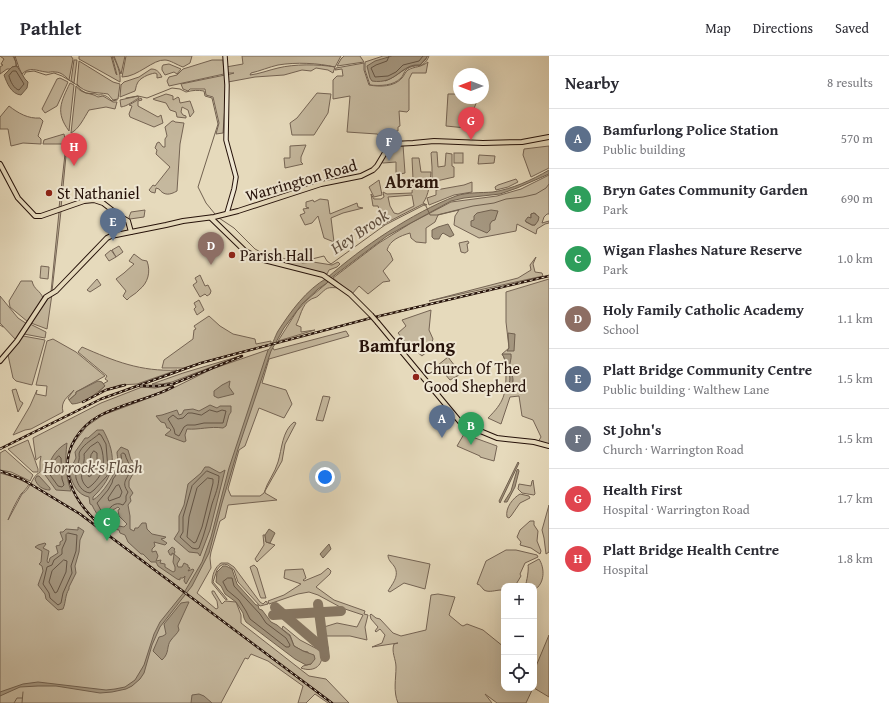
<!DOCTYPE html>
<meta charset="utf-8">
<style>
:root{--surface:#fff;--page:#f7f7f7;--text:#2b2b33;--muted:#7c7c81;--line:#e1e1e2;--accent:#ea580c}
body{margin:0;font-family:"Gentium Book Plus",serif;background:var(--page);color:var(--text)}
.controls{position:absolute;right:12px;bottom:12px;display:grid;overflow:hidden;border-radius:8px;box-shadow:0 4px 16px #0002}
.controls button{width:36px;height:36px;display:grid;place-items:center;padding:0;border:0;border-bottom:1px solid var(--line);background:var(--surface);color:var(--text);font:20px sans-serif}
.compass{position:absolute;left:453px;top:12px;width:36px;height:36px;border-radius:50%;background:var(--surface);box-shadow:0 4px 16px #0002;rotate:270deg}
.you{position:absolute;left:325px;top:421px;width:14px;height:14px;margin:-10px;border:3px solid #fff;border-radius:50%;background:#1a73e8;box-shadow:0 0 0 6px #1a73e833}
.badge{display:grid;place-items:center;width:26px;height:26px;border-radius:50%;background:var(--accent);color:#fff;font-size:13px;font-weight:700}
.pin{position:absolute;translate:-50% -33px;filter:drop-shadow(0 1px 2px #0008)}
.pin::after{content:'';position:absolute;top:21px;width:14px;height:12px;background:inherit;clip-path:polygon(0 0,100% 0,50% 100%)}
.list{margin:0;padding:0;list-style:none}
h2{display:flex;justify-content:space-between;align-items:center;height:52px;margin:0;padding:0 16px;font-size:17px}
h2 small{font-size:13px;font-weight:400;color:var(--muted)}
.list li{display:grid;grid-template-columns:26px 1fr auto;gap:12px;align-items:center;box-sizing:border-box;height:60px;padding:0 16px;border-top:1px solid var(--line)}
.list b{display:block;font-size:15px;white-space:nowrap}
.list p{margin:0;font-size:13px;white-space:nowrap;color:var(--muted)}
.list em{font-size:13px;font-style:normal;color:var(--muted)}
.icon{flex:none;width:22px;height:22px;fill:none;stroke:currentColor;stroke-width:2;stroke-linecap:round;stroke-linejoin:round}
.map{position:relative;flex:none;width:549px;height:647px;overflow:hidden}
header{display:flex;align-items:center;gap:24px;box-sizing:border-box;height:56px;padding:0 20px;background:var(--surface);border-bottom:1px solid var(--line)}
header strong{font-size:19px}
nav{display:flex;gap:22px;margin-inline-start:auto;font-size:14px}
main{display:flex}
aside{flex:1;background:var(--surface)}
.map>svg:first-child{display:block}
</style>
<header>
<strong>Pathlet</strong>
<nav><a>Map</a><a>Directions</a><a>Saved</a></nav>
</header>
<main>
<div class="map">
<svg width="549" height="647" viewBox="0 0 549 647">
<rect width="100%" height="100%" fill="#e6dabc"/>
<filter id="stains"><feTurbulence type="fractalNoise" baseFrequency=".005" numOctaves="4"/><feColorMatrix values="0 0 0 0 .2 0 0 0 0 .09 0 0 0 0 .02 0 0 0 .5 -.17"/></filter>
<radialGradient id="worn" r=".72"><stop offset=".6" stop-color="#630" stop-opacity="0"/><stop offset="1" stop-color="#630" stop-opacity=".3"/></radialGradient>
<!-- green -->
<g fill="#c5b89e" stroke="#756454" fill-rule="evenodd">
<polygon points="0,0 13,0 16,6 16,10 12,11 10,13 7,13 0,18 0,11 3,9 1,8 4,3"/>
<path d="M15 0H71L73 3 69 24C65 20 61 16 55 16 52 15 49 17 46 16 37 15 30 10 22 18L19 12Z"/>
<path d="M79 0H111L116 18 117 19 112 0H113C117 8 121 17 120 26L79 3Z"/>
<polygon points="114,0 125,0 121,18"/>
<path d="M126 0H192L190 7 183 11C177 9 170 4 165 4 153 3 138 21 122 21Z"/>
<path d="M242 0H341L335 11C318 7 296 6 278 9 269 11 260 15 251 17L250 19C259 18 269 14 278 12 294 8 318 8 335 11L333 17 328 14 316 12 311 15 302 14 284 19 255 21 228 26 227 19 234 17H227L226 11 243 8Z"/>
<polygon points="344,0 360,0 364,6 337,10 341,3"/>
<path d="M383 0H392L386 2 385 25C398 21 406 8 420 9L426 3 427 0H429C423 15 415 6 406 14 404 16 403 20 401 22 393 30 380 30 370 29L365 14V6Z"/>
<polygon points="74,4 77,4 74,27 71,25"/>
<polygon points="212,4 223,4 224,18 169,30 167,25 169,21 177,19 183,13"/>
<path d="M79 5 113 26 120 28 118 43 113 44 108 38C96 36 85 38 77 28Z"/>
<path d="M428 6 426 17H412L409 23V54L407 56 399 55 400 70 398 71V75H395V77H387L384 82 377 78 347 76 350 40 333 43V24L337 20H343L342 13 335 14 336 12 364 7V14L369 29C380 31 394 31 402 22 404 20 405 16 408 14 415 10 420 12 428 6Z"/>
<polygon points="169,8 181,13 177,18 174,16 165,19 162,14 162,11 163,9"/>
<path d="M151 13C157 13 159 16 162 21L157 22V18L155 17C149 18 139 22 137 28 136 30 136 32 135 35L120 41 121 29 124 26 139 21Z"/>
<polygon points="225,19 226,36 223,77 216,78 219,67 213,41 206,39 205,33 190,33 188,35 183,33 181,28"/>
<polygon points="60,22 68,26 57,50 45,57 42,53 57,23"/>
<path d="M70 27 74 29 69 75C55 56 61 46 70 27Z"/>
<path d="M76 30C82 39 90 36 98 41L103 40 113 46H117L115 53 106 51 89 54C84 62 79 73 71 77Z"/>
<polygon points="317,37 331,38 328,57 314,79 292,79 290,67 297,62"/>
<polygon points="166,38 170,39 173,40 173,44 178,41 179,42 180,47 190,45 194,56 190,61 188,54 182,51 181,56 183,59 186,60 186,62 177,61 176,56 170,54 166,47 155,44 153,43"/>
<polygon points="448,38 459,38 459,42 477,42 477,45 466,72 446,70"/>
<path d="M138 40 139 42C133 45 128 50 121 51L120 44Z"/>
<polygon points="141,42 142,44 138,45 138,50 158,61 161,59 163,67 154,71 130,61 129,58 132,50 129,49"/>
<path d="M9 50C18 57 28 63 40 62L43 65 38 80 41 83V88L23 87 11 90 8 73H0V61Z"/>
<path d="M172 65H174L175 66 184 67 180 88 177 135C170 139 164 140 159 133L156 132 155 137 151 136 149 134 153 129 155 130 170 111 156 98 157 94 155 92 157 87 159 86 163 91H165V83L167 80 165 71Z"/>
<polygon points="64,78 66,88 43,88 44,84"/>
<polygon points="66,89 67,89 61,152 59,152"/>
<polygon points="306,89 301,101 301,106 303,108 285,112 284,102 290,102 290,90"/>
<polygon points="392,89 403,89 405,117 396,119 396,106 383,107 381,106"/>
<polygon points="549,90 549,112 531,121 523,99 524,93"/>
<polygon points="432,96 437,96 438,111 445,110 446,97 452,98 452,110 454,111 454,121 432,126 432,111 431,97"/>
<rect x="454" y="97" width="9" height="10"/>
<polygon points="479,99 495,100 494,107 478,108"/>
<path d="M412 102H419L421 116H431C430 126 429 139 423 147L427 149 423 148 386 167 382 170 383 167 378 150H373L371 138 374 143H381L384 141 383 136 387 138 412 137 413 123ZM412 139 414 150 398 158 394 157 390 150 388 141Z"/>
<path d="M549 119V158H547L544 161 542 167 549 165V167L545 168 537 173 536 178 517 168 516 175 479 182 454 169 455 160 459 154 438 159 435 166 426 172V187L416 186 411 182 410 177C400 180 390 184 387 194L390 197 393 204 383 215 390 225 383 226 368 238 359 230 352 238 333 222 379 187 411 167 451 146 497 140 521 133ZM534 157 536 158 535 169H532L526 166 531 162V158Z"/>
<polygon points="516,123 518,126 508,131 496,134 495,131 498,129"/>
<polygon points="379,124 382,139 374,141 369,131"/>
<polygon points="472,126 472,136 454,139 429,149 427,142 436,139 436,134 464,129"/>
<polygon points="320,143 328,144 330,158 357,147 358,151 363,152 343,157 331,162 334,186 324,182 318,160 312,167 305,169 300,159 305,157 303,153 309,152 306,151 306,146 313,144 314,146"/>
<polygon points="145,154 144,161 130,163 129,161 131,156"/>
<polygon points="61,155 52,235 51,236 59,156"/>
<polygon points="468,185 469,187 467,188 468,195 465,197 461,196 459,187"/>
<polygon points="119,190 123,196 116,201 112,194"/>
<polygon points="111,194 116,201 109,205 105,199"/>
<path d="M134 198 142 204 147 205C151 216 148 227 139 234 136 238 130 240 127 244L123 240 126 235 116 223 124 217 134 208 129 205Z"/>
<polygon points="295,201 302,207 313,206 332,209 338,206 340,208 337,211 329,214 327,218 284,207 287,204"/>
<polygon points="536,201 533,208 535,216 542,217 543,220 429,245 518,222 531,214 530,209"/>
<polygon points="41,210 49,211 48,223 40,222"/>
<polygon points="200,219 205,230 208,229 211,235 210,238 207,240 205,238 200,241 193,229 197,226 195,222"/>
<polygon points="97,223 101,229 90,236 87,234"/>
<path d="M549 223V388L538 386 541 381 533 364 522 360 519 340 510 341 501 368 488 362C504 346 506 339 506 316 506 309 506 304 502 298L509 292 506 266V236Z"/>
<path d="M329 224 340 232C326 231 328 231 318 240 316 242 312 242 310 244 302 248 300 262 296 269L301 271V276L315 274 278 285 297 255 308 243 327 227Z"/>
<path d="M21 225H32C34 234 40 234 43 242L28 266 10 251 9 245Z"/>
<polygon points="52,238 47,273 31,267 47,242"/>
<polygon points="0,240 18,262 27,268 16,284 0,267"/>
<polygon points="199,244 204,254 197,259 194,253 196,251 194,247"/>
<polygon points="431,254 429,274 433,283 429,294 422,300 406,287 398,277 406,270 402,264"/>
<polygon points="209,260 220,270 233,278 255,283 256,288 271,285 271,288 235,297 183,312 162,312 164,304 193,283 194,274 196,273 194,270"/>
<polygon points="30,268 46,276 45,282 24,278"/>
<path d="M346 275 349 280 269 303 262 327 286 334 292 348 284 362 259 352 245 390 239 394 228 433 231 440H260L264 437C267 426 275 417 278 406 282 393 282 375 294 366L296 367 285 388 282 405 265 435V437L277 444 228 449 225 462 220 465 211 496 210 502 211 512 197 537 216 553 218 552 217 545 212 537V535H214L222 548 225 545 236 546 241 559V567L309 620 326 623 349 647H328L315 638 306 647H298L303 630 268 605 251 598 248 603 245 602 221 647H0V417L14 421 29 428C27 432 24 435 21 438 16 446 11 456 8 464L22 438C31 433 31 421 40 416V406L41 400 36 404 33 382 101 347 142 331 155 332 175 328 163 335 105 356C90 364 81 373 72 387L71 389 72 390 76 384 87 370 103 359 165 336 212 313 273 292 274 294Z"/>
<polygon points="23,280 45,284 32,329 16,325 13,322 8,299"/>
<path d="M53 283 76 296 105 320 76 336V338L69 344 68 342 74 334C68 341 60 345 63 356L31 373 25 374 13 379 30 350 37 334 36 338 46 340 47 330 36 329 47 285Z"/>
<path d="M82 291C114 305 141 316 177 314L137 328 120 329 98 336 105 330 103 328 108 325 105 323 107 320 78 296Z"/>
<polygon points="240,300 172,326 162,328 152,328 183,317"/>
<polygon points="448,301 461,318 450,324 444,317 442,319 443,316 442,314 440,316 438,314 439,316 437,317 433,313"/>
<polygon points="16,333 20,345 23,347 18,356 12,334"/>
<polygon points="323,340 330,341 323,365 316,364"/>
<polygon points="464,378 497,390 494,405 480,401 480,400 457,390"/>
<polygon points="28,384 38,413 38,416 33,416 8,393"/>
<polygon points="5,394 33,419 30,425 11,416 0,414 0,397"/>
<polygon points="533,424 535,438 534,439 522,437 518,433 519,428 531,430 532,425"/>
<path d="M520 438 529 440 530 442 520 447 511 460 509 462 507 461C505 452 513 442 520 438Z"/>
<polygon points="549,449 549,496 546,498 544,482 542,474"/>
<polygon points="530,465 534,465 534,469 538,475 537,485 541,495 540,498 531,492 520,489 521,486 517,481 520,474"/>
<polygon points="263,479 265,479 266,486 275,489 257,506 255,503 264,489"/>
<path d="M506 494H516L537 499 538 501 525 507 520 518 521 520 515 530H504V536L501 534C496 534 489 537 484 534 481 531 481 529 477 528L486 505Z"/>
<path d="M388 499 430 508 425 533 404 527 390 536 388 535C393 527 400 519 394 510 391 506 388 504 388 499Z"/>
<path d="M539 503C545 512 545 528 534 534V530H525C527 526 529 512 528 509Z"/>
<path d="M221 507H228L234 511 260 546 263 548 266 545 268 548 260 550 238 526 234 514 228 509 224 508 220 510 217 514 213 526 227 543V544L225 543 212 527C212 519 215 511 221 507Z"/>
<polygon points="254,509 257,512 266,542 261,542 260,540 250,511"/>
<polygon points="328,512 331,515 330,518 316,531 334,544 365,555 364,558 368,559 365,571 367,584 350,580 325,580 324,571 337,567 357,571 363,559 342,552 318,539 309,536 298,538 269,548 268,545 284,539 301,528 284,522 285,514 303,513 306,522 303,524 304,525 321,518"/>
<path d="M438 538 455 541 449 559 461 569 463 570 467 568 483 574 504 591V632H533L526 647H497L485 638 492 647H398C393 635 396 623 396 611 396 603 391 596 394 588L398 587 372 591 382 587 385 579 380 573 376 576 375 575 378 571 371 563 370 559 371 558 376 562 380 563 393 577 401 580 426 574 431 539Z"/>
<path d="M283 570 300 584 321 595C325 609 314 617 301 612L303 610 311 608 308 596 303 595 294 590 290 579 282 573Z"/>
<polygon points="549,579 549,641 534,632 534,615"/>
</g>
<!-- water -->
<g fill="#a4967f" stroke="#716150" fill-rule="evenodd">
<path d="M392 0H427V1L420 9C401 7 397 29 372 25L370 22 367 10 375 5Z"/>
<path d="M17 10 25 23 28 26 27 32 21 39C11 38 7 27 4 19L12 11Z"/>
<path d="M549 114V118L517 132 500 138 464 142 451 145 387 180 331 222 327 227 318 233 302 248 284 272 271 295 238 393 222 447 209 497 192 530 160 571 152 589 144 617 140 623 132 630 126 633 112 636 100 637 56 630H38L20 631 0 640V636L23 628 38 626 106 634 115 633 125 631 135 624 144 609 154 578 160 566 185 535 202 506 211 481 229 412 268 294C272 291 275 280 278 275 291 255 306 234 327 222 362 191 412 157 456 140 467 136 481 137 493 136 512 133 532 124 549 114Z"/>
<polygon points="491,154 498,155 495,164 492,165 490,168 490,174 487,177 471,170 471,165 474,164 474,160 477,157"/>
<polygon points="534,157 539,161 538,165 535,169 532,169 525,165 528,161 531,162 531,158"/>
<polygon points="448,168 454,179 450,181 443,177 441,179 439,183 434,183 432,181 432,174 438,171"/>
<polygon points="508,277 515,278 514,295 507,295 509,292"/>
<path d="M502 298H511C512 303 509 307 510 311 513 324 516 324 507 336L506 334C512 323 510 321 507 311 505 306 505 302 502 298Z"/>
<path d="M98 325 102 326 105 330C96 338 83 348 72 348L69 344 76 338V336Z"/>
<polygon points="230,325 229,331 234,338 218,342 214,340 214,335 222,329"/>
<path d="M210 349 217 352 220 350H231V356L229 359 226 370 223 372C210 370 199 374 187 373L185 379 186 385 184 386 165 379 171 374 169 372H167L165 367 161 366 156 360 162 359 177 354 179 359 182 358 184 354 193 353 199 355Z"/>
<path d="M97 374H103C118 401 115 420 93 441V444C102 439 117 416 118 406 118 402 117 399 117 396L121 391 128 394 131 404 134 406V416L129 425V431L133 437 130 441 131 445 128 449 130 460V473L134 475 135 472H138L142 467H146L147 473 152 478 166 481 165 482 161 483 167 487 165 489 154 486 155 490 152 493V496L156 495 158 500 156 505 161 504 160 507 165 508V511L173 516 175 515V511L173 506 174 498 172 497V499H170L168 495 172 491 175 493 174 494 175 496 174 498 180 503 177 508 178 511H182L184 507 188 509V511L190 512 188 515 193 513 194 514 186 528 184 525 185 520 183 522H180V524L177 523 158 510 156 506H151L143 498H141L128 486 125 479 120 477 119 474C107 473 97 460 92 449L90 448 89 441C78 439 73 429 70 419L72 417 74 413 72 410 76 402 75 396 85 382H88ZM118 451 120 453 118 454 119 460 127 468 124 471 114 469 109 464 113 454Z"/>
<path d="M67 387C65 404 65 419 71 435L56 434 43 416 47 409 49 411C50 401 59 391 67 387Z"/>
<polygon points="518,406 519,407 500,447 499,445"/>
<polygon points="205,411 209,411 220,417 225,414 210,474 200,500 198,497 189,496 174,483 179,475 179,460 184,449 188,428 201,417"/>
<polygon points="518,413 519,415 515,431 507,446 504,446 511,435 517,414"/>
<path d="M37 420H39L50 432V434C43 434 37 430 35 423Z"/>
<path d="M78 471 84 475 80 484 79 496 75 510 76 517 69 531V533C65 539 66 546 63 553L58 554 46 543 45 538 38 529 43 515 42 510 39 508 41 506 42 495 35 491 38 489 45 487 46 488 43 492 49 495 47 505 48 507 49 506 50 502 58 497 56 490 60 489V486L63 484 60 476H63L66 473 78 474Z"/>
<polygon points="269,473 275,477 270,487 266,486 265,479"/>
<polygon points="329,488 331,493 323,502 320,498"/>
<polygon points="223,510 226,510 232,513 237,528 256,549 258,549 259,553 262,554 271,566 277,569 290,580 294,590 303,595 314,599 315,603 311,608 306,609 295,603 246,566 244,562 243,557 236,546 225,538 221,530 216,526 217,516"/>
<path d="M187 546H189L178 570 179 574C177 578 174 580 171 584 166 590 170 597 162 604L153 595 159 581 163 580 166 578 164 568 181 547Z"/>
<polygon points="199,638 204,640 212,647 191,647 192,639"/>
</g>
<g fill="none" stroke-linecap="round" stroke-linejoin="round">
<!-- shore -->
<g stroke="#645444" stroke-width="1">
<polyline points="389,0 387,5 376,9 371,12 375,21 388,20 396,16 403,9 419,5 423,0"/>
<path d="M13 15H16L24 28 19 34C14 33 10 25 9 20Z"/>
<polygon points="210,354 217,356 222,354 226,355 223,367 204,367 195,369 187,369 184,371 179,380 175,378 174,373 168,363 169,362 173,359 178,363 183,362 188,357 192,357 201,359"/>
<path d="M99 378 101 379 106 388 108 413 107 420 94 434 90 437C82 436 78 429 76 422 75 419 78 407 79 404 80 400 78 398 80 395 85 387 92 384 99 378Z"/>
<path d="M98 386C103 389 105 409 102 415 100 421 93 429 88 432 75 421 86 411 84 398L90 391Z"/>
<path d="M94 395 97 397C97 407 98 415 89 421L88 419 91 399Z"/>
<path d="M123 397 125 398C126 403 130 408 130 413 129 423 120 425 128 436L126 440V445L123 449C115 445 109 451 106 459L104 460 97 447 108 434 112 427 113 423 119 415 122 407 121 399Z"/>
<polygon points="59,400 61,402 62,423 64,429 62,431 58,430 48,416 52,412 54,405"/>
<path d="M207 415 219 420C219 430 215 439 212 448 208 463 205 477 199 492L197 493 192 492 180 481 183 476V461L192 430Z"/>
<polygon points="208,422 213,423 213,427 202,471 196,486 194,487 187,481 189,461 197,432"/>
<polygon points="119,429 122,436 120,441 109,445 108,442 116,430"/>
<polygon points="68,477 77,479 76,495 71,510 72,517 63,537 61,547 58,549 50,542 49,537 43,528 47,511 52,509 54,504 62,498 62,493 66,484 66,479"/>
<polygon points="64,504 67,505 66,516 57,536 55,537 49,526 52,515"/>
<polygon points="228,522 232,522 234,530 260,558 266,567 286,582 290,589 289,591 286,591 250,563 246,555 239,544 227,534 223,526"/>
</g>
<!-- stream -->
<g stroke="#716150" stroke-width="1">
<polyline points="14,0 17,11"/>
<path d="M24 19 26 16 34 15 46 19 54 17 62 20 77 29 81 34 86 37 96 38 98 39C105 38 108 41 112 45L117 44"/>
<path d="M126 42 138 40 147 42 172 32 180 33 186 36C193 34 198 34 204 35L205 40 212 42 218 68 198 131 206 147 215 158"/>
<polyline points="219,162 234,172 255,193 264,198 286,203 302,197 308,199 312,203 324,200 327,205 331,208 385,169 424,149 426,150 430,159 437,159 473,150 494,147 506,143 523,141 536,138 546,132 549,128"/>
<polyline points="0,269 3,271"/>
<polyline points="14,647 17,642 22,642"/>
<polyline points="22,647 23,636"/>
</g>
<!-- runway -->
<g stroke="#867662" stroke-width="10">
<polyline points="318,548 325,601"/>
<polyline points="275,551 324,593"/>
<polyline points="273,559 341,555"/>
</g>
<!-- secondary casing -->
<g stroke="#251109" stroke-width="5.5">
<polyline id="secondary" points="225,0 227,29 226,84 236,121 234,133 227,157"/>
</g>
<!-- primary casing -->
<g stroke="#251109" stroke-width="6">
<g id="primary">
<polyline points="0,108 18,142 35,160 41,160 84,145 94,144 103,147 121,161 128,165 131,176"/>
<polyline points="211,162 245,195 264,204 323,219 350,238 371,259"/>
<polyline points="378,267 461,367 497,382 534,386 549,390"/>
<polyline points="0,305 17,285 46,241 56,235 107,182 111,180 166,169 183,165 214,161 238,155 321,128 361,120 373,114 377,110 389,90 393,88 413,87 434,85 483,87 522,86 549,81"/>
</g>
</g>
<!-- secondary -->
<use href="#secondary" stroke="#efe7d3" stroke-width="3.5"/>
<!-- primary -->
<use href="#primary" stroke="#e6dabc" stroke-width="4"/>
<!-- rail casing -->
<g stroke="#251109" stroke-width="2.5">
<g id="rail">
<polyline points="140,330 158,330 173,328 242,300"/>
<polyline points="83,346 106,334 125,329"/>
<polyline points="0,393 101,343 201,307 371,262 549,220"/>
<polyline points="0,415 22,423 80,458 332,647"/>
<path d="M95 464C72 442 58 412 75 383 81 373 90 365 99 360 123 347 150 343 173 331"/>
</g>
</g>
<!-- rail -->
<use href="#rail" stroke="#efe7d3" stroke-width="1" stroke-dasharray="3" stroke-linecap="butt"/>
<!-- primary-bridge casing -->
<g stroke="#251109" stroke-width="6" stroke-linecap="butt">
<polyline id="primary-bridge" points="371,259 378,267"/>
</g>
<!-- primary-bridge -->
<use href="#primary-bridge" stroke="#e6dabc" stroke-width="4"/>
</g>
<!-- markers -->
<g fill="#8f2418" stroke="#efe7d3" stroke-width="1.5">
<circle cx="49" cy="137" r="4"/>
<circle cx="232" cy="199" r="4"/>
<circle cx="416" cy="321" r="4"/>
</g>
<g text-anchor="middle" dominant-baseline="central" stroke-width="4" stroke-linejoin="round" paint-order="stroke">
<!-- street labels -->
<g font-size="16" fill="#251109" stroke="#efe7d3">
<text transform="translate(301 124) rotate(-16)">Warrington Road</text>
</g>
<!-- poi labels -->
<g font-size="16" fill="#251109" stroke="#efe7d3" text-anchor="start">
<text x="57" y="137">St Nathaniel</text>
<text x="240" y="199">Parish Hall</text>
<text x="424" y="312">Church Of The<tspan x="424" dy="18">Good Shepherd</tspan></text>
</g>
<!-- water labels -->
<g font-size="17" font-style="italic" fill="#5e4d3e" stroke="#efe7d3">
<text transform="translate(359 175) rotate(-34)">Hey Brook</text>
<text x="93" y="410">Horrock's Flash</text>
</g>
<!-- quarter labels -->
<g font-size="18" font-weight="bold" fill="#251109" stroke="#efe7d3">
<text x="412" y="125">Abram</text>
<text x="407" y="289">Bamfurlong</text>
</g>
</g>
<rect width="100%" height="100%" filter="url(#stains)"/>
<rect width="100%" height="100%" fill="url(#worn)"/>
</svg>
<div class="controls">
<button>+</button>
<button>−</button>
<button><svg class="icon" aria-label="locate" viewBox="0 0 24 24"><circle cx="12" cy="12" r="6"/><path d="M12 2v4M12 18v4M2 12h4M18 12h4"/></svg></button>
</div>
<svg class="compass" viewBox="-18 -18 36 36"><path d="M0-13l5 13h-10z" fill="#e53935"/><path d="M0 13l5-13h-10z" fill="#7c7c81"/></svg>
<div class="you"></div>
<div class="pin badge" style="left:442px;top:382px;background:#5c6f8a">A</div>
<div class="pin badge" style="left:471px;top:389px;background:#2e9e5b">B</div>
<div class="pin badge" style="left:107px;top:485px;background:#2e9e5b">C</div>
<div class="pin badge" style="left:211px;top:209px;background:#8d6e63">D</div>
<div class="pin badge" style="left:113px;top:185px;background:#5c6f8a">E</div>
<div class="pin badge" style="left:389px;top:105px;background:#6b7280">F</div>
<div class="pin badge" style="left:471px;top:84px;background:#e0444e">G</div>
<div class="pin badge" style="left:74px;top:110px;background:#e0444e">H</div>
</div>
<aside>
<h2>Nearby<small>8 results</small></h2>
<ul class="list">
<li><span class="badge" style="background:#5c6f8a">A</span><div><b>Bamfurlong Police Station</b><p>Public building</p></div><em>570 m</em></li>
<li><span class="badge" style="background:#2e9e5b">B</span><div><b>Bryn Gates Community Garden</b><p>Park</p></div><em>690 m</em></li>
<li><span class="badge" style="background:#2e9e5b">C</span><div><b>Wigan Flashes Nature Reserve</b><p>Park</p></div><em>1.0 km</em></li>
<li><span class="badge" style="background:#8d6e63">D</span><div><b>Holy Family Catholic Academy</b><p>School</p></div><em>1.1 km</em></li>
<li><span class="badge" style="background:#5c6f8a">E</span><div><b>Platt Bridge Community Centre</b><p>Public building · Walthew Lane</p></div><em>1.5 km</em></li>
<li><span class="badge" style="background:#6b7280">F</span><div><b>St John's</b><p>Church · Warrington Road</p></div><em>1.5 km</em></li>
<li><span class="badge" style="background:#e0444e">G</span><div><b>Health First</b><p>Hospital · Warrington Road</p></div><em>1.7 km</em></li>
<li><span class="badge" style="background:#e0444e">H</span><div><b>Platt Bridge Health Centre</b><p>Hospital</p></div><em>1.8 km</em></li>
</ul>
</aside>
</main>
